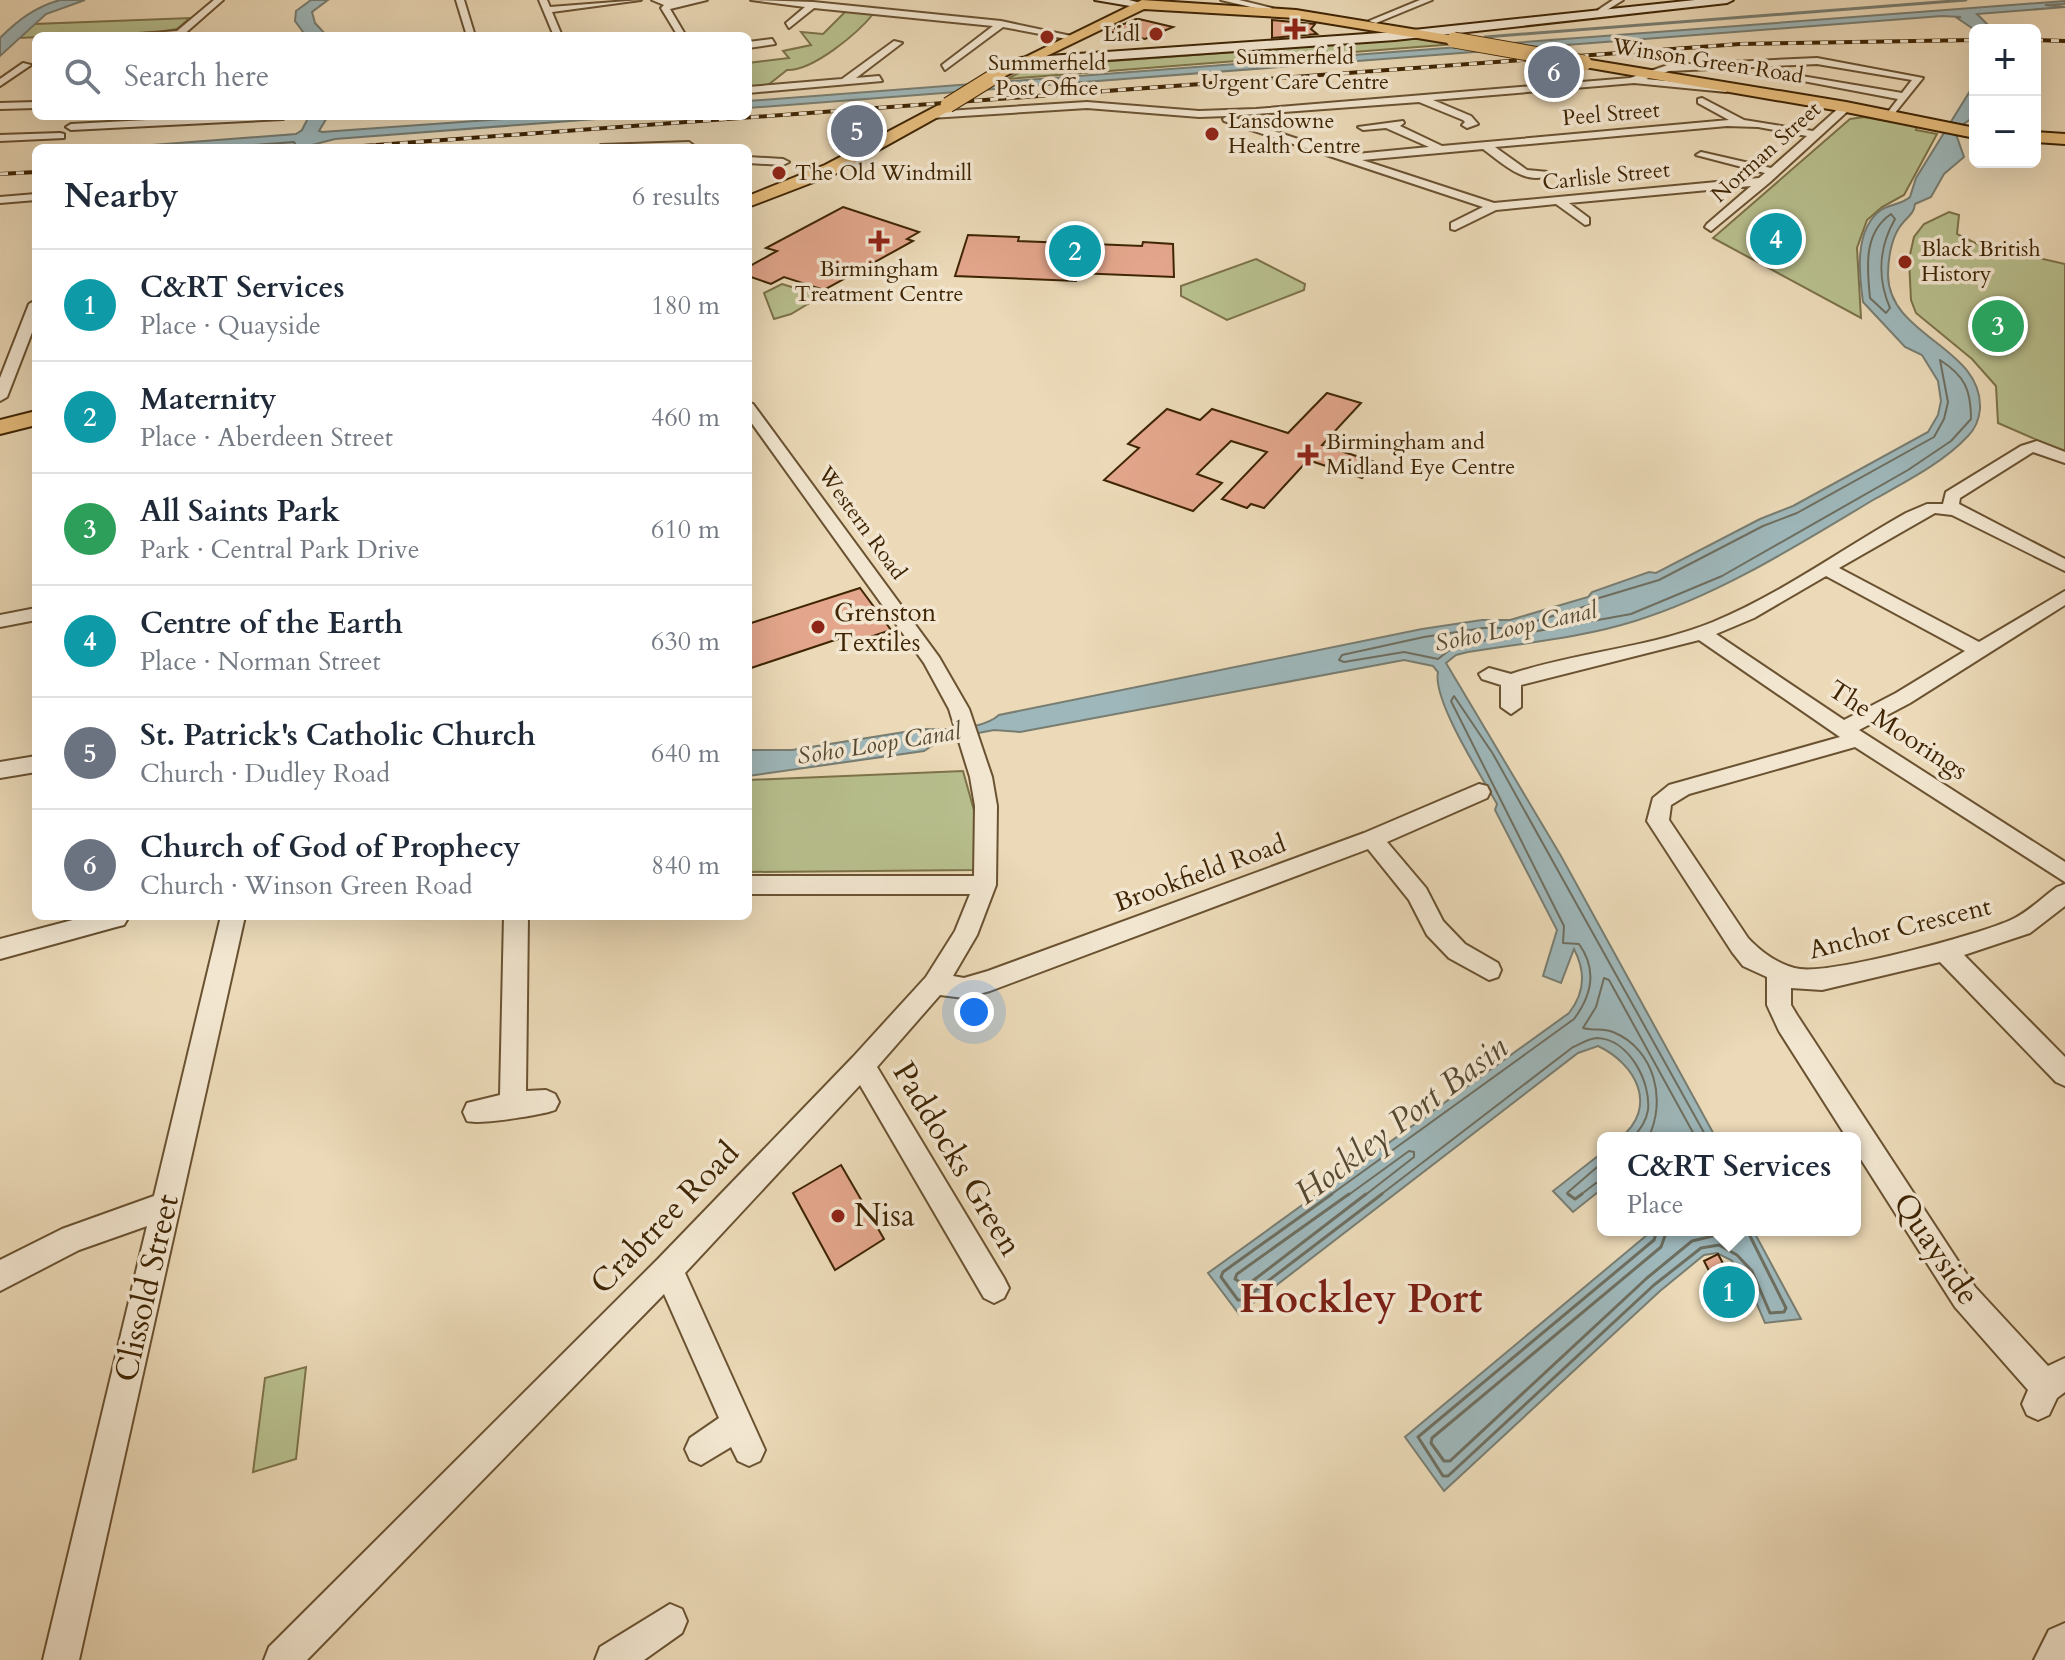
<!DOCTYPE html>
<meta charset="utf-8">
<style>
:root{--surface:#fff;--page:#f6f6f7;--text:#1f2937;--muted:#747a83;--line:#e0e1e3;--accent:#2563eb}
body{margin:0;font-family:Cardo,serif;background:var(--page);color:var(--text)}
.controls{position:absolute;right:24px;top:24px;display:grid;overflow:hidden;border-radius:12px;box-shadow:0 8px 32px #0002}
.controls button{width:72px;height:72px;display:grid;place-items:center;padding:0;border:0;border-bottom:2px solid var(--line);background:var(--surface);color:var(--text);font:40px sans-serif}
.you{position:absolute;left:974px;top:1012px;width:28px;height:28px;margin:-20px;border:6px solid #fff;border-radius:50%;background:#1a73e8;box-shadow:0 0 0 12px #1a73e833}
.badge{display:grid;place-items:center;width:52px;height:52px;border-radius:50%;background:var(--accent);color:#fff;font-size:26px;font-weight:700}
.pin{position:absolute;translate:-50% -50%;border:4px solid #fff;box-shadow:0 2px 8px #0006}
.popup{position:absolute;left:1597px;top:1132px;width:264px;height:104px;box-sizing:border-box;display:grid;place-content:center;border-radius:12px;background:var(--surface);filter:drop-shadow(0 2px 6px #0005);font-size:26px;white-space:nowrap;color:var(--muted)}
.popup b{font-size:30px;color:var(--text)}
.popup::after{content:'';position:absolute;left:50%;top:100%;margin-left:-16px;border:16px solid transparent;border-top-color:var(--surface)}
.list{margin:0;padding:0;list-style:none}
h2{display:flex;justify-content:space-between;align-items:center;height:104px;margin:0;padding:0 32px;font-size:34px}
h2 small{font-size:26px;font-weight:400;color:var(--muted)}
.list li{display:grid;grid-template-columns:52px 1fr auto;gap:24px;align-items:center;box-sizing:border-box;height:112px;padding:0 32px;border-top:2px solid var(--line)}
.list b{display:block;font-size:30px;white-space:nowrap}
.list p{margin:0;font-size:26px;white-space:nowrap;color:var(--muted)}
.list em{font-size:26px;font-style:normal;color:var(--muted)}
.icon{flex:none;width:44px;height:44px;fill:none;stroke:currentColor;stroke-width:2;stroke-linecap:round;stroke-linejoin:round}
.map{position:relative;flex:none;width:2065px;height:1660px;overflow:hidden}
.search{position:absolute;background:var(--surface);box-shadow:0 8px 32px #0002;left:32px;top:32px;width:720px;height:88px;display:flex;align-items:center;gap:20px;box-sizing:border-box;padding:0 28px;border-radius:12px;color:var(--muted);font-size:30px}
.panel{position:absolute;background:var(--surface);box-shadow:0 8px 32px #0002;left:32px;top:144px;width:720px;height:776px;border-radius:12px}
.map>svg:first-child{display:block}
</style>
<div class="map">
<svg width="2065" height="1660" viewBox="0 0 2065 1660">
<rect width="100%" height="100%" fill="#ebd9b7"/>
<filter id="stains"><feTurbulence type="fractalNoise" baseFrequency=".0025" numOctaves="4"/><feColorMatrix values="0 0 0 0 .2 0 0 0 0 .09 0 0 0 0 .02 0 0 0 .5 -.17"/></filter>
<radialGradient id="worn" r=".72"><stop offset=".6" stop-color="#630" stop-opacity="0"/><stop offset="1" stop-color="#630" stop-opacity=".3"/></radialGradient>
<!-- green -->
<g fill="#b8bf8e" stroke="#7c7249" stroke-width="2">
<path d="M847 10 874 13C858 33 813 71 787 70L768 85 748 87V63L789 58 783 51 811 45 801 32 823 34Z"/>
<polygon points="190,18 177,29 160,32 19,38 34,24"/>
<polygon points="1423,38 1456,44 1007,79 1030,67"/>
<polygon points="1864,117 1917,126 1916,130 1937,134 1904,195 1882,207 1867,220 1857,248 1861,318 1713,238 1850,119"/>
<polygon points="1949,212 1959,215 1957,234 1977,244 2065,264 2065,452 1998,423 1996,386 1972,359 1916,313 1911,300 1909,259 1914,237 1924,224"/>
<polygon points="1256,259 1305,284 1304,290 1227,320 1181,296 1181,286"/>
<polygon points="782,284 821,296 791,314 774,319 764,293"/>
<polygon points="963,771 975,814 976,870 748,872 748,780"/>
<polygon points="306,1367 296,1459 253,1472 265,1378"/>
</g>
<!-- water -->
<g fill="#9eb7ba" stroke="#787d71" stroke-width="2">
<path d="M60 0H85L46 14 0 56V38C18 20 35 7 60 0Z"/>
<polygon points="311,0 328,0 312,12 315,23 327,36 306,36 295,21 296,11"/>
<polygon points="2065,1 2065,4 2045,5 2065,7 1977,14 1993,30 1975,30 1957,18 1961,17 1942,16 748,108 748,101"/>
<path d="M1975 83V116L1961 126 1956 134 1964 157 1944 174 1931 197 1915 204C1914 215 1905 218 1899 228 1891 240 1888 260 1888 275 1889 337 1983 347 1980 409 1979 420 1976 428 1968 436 1943 463 1905 482 1873 500 1798 545 1719 595 1635 621 1581 638 1523 643 1468 652L1456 655 1446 663 1561 856 1716 1138H1620C1659 1107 1636 1064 1598 1046L1578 1053 1239 1314 1208 1273 1569 1013C1585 993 1586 972 1574 949L1561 983 1543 976 1557 930 1495 810 1497 804C1482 777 1432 700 1438 672L1433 666 1404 660 1020 732 994 730 941 740 924 751 748 776V750H792L923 729C945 730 982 730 999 715L1422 629 1482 620H1510L1588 597 1592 592 1649 572 1656 573 1760 519 1793 506 1928 432 1938 415 1941 401 1938 381 1922 355 1905 347 1863 302C1859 274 1854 229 1881 210 1890 204 1901 205 1910 197L1916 178Z"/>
<polygon points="309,116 328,116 319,131 322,132 545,116 636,116 335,139 300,148 285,148 287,145 279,144 229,148 113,148 296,134 302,130"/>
<polygon points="1603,1152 1603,1188 1573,1212 1553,1191"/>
<polygon points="1653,1230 1753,1230 1801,1319 1765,1323 1744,1274 1731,1260 1717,1253 1704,1255 1660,1291 1444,1491 1405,1437"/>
</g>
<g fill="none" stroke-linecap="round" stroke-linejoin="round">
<!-- shore-far1 -->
<g stroke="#6e6e5f" stroke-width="2">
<polyline points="217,148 294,142 298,148"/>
<path d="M1891 214 1895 219C1879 247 1877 278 1890 308L1886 313 1870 298C1867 268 1863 233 1891 214Z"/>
<path d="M1940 360C1965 376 1971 390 1971 419L1951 441 1908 470 1722 576 1631 614 1466 644 1452 648 1438 659 1404 652 1344 662 1339 660 1342 655 1424 637 1483 628H1512L1590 605 1599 598 1659 580 1763 526 1797 513 1934 437 1944 419 1948 402Z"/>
<path d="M1648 1138C1667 1101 1655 1049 1613 1032 1603 1028 1593 1031 1583 1028L1596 1007 1604 978 1609 980 1696 1138"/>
<path d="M1329 1196 1574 1019C1592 995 1597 969 1579 944L1563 943 1564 926 1451 701 1454 696 1493 754 1707 1138"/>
<polyline points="1347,1196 1409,1151 1414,1152 1414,1157 1364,1196"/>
<path d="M1379 1196 1573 1047C1580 1044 1590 1038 1597 1038 1629 1039 1651 1082 1648 1110 1646 1122 1640 1129 1633 1138"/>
<polyline points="1570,1196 1567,1193 1603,1162"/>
<polyline points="1579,1196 1596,1183 1603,1182"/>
</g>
<!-- shore -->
<g stroke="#6e6e5f" stroke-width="3">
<polyline points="1332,1194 1223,1272 1221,1277 1238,1300 1243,1300 1382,1194"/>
<polyline points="1349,1194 1237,1274 1235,1279 1246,1286 1366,1194"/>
<polyline points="1568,1194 1575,1199 1582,1194"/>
<polyline points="1657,1230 1654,1240 1418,1437 1443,1476 1448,1476 1654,1285 1701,1248 1719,1245 1737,1255 1752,1271 1770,1313 1784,1312 1786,1308 1747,1230"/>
<polyline points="1667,1230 1661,1247 1432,1438 1431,1443 1444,1461 1450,1461 1647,1278 1692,1241 1717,1235 1734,1240 1737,1230"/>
</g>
<!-- stream -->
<polyline stroke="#787d71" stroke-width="3" points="1485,37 1966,0"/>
</g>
<!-- building -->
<g fill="#e3a68c" stroke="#3f2504" stroke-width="2">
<polygon points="1136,19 1139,19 1173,27 1145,39 1107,31"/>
<polygon points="1272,20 1315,24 1311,29 1317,34 1272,38"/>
<polygon points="843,207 919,232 907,239 913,241 824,290 784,277 771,284 748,276 748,267 777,251 766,248"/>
<polygon points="968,235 1019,237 1018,241 1142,246 1143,242 1173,244 1174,277 1077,273 1076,281 955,276"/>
<polygon points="1327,393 1361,403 1322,445 1375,462 1362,478 1308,460 1264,508 1251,504 1247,508 1222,499 1267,452 1231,441 1197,474 1222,483 1193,511 1104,480 1139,448 1128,444 1167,409 1200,420 1212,409 1288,433"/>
<polygon points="860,588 891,630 858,641 853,634 748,669 748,624"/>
<polygon points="841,1165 884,1239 835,1270 793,1193"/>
<polygon points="1718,1254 1743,1301 1726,1304 1704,1261"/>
</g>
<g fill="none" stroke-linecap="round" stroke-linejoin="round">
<!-- minor casing -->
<g stroke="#6a5231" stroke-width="4">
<g id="minor">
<polygon points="214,0 223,0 182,36 116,36 177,31"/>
<polygon points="456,0 464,0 475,36 467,36"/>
<polygon points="539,0 547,0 550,7 641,0 552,12 562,36 554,36"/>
<polygon points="652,0 707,0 670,9 686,36 678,36 661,8 664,5"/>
<polygon points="751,0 813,2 1001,21 1076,37 1072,40 1003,27 945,70 942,65 993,26 814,8 789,28 786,23 805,7"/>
<polygon points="1221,0 1239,0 1272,8 1268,11"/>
<polygon points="1420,0 1432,0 1376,23 1369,21"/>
<polygon points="1613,0 1623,0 1607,10 1609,16 1603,16 1598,10"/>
<polygon points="772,39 775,44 748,48 748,42"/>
<polygon points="894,41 902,43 856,78 879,76 882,81 748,93 748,87 842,79"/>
<path d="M1817 58 1923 78 1890 119 1885 116 1898 99 1761 73 1766 70 1902 93 1912 80 1817 64 1669 71 1646 79 1729 87 1726 92 1634 83 1433 100 1471 116 1478 124 1467 128 1462 125 1465 122 1463 120 1419 102 1229 116 1346 155 1429 147 1386 128 1363 130 1358 127 1403 121 1404 123 1400 126 1442 146 1729 120 1698 103V99L1702 98 1744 120 1813 131 1842 105H1850V109L1769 183 1711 231 1705 227 1707 224 1751 186 1569 203 1589 218V224L1585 225 1556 204 1496 210 1455 230 1451 229V223L1483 207 1224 121 1223 119 1227 116 1199 117 1087 108 931 118 926 115 931 112 1087 102 1199 111 1256 109 1630 78 1668 65ZM1727 126 1758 127 1807 136 1771 168 1701 152 1696 155 1765 173 1759 178 1494 203 1362 160 1483 149C1501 162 1527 188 1550 174L1548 172 1527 170 1495 147Z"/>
<polygon points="23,63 31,65 0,86 0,79"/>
<polygon points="36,102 36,108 0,109 0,103"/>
<polygon points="223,116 288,116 283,119 71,130 66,127 71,124"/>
<polygon points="60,133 64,134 64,138 0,141 0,135"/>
<polygon points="689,142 697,148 596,148 601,145"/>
<polygon points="748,157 783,159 789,162 783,165 748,163"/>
<polygon points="36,194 36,200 0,203 0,197"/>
<polygon points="36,300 36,322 7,397 0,401 0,378 29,304"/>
<polygon points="748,402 753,404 939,657 969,709 992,777 997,806 996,885 977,935 953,976 964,978 988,971 1364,833 1479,784 1487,786 1490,792 1487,798 1387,842 1426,888 1443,921 1465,944 1498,963 1501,970 1498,977 1489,980 1449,958 1427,935 1409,900 1368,849 990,991 964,998 940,995 877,1067 1004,1278 1009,1288 1004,1298 994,1303 984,1298 860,1085 685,1273 765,1450 760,1461 749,1466 738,1461 731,1447 701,1465 690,1460 685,1449 690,1438 719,1418 664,1294 307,1660 264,1660 269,1647 658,1259 853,1057 926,977 955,931 970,894 748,894 748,876 974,876 975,806 970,777 949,709 924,663 748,418"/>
<path d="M2037 441 2065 452V463L2033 452 1960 498 1959 504 2065 559V571L1952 515 1935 513 1839 568 1979 642 2065 591V605L1910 703 1859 730 2065 862V882L1855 747 1689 794 1671 805 1669 820 1748 938C1761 952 1780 966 1800 969 1832 974 1980 935 2013 919 2028 912 2043 897 2057 887L2065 884V906L2030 933 1964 955 2065 1057V1086L2056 1082 1940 962 1822 990 1791 988V1005L1797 1015 1975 1287 2048 1366 2065 1358V1392L2057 1398 2049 1415 2038 1420 2027 1415 2022 1404 2028 1390 1955 1307 1855 1150V1138H1847L1779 1031 1767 1005V977L1743 966 1732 952 1647 821 1653 798 1669 785 1840 737 1699 640 1521 685V707L1511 714 1501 707V685L1482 679 1479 674 1489 668 1511 674C1577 652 1649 648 1713 622 1781 594 1842 549 1906 513L1927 504H1943L1946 492 2021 446ZM1826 576 1965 651 1896 693 1844 720 1716 634 1754 618Z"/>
<polygon points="36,608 36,620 0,627 0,615"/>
<polygon points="36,756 36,772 0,778 0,762"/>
<polygon points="88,916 128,918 124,925 116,927 0,959 0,939"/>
<polygon points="221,916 245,916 79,1660 43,1660 147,1226 79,1250 0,1291 0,1260 62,1229 154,1196"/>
<path d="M504 916H528L526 1091 546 1090 555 1094 559 1102 555 1110C543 1115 477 1125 467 1121L463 1112 467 1103 500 1095Z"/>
<polygon points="670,1604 682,1609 687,1621 682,1633 644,1660 595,1660 600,1647"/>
</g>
</g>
<!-- tertiary casing -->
<g stroke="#6a5231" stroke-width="4">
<polygon id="tertiary" points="2065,1623 2065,1660 2034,1660 2049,1630"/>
</g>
<!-- secondary casing -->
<g stroke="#3f2504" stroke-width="4">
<g id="secondary">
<polygon points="1095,0 1129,0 1148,5 1142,8"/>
<polygon points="1695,0 1733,0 1727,3 1395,40 1020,66 1014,62 1020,58 1395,32"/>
</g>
</g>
<!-- primary casing -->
<g stroke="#3f2504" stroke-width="4">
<g id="primary">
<polygon points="1142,0 1296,10 1454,36 1461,40 1454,44 1296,18 1144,9 1003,77 998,78 991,74"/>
<polygon points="1584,59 1846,102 1975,128 1975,138 1846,112 1579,66 1579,60"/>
<polygon points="948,100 954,102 954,108 837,173 748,207 748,196 825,165"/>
<polygon points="2035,132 2065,134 2065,144 2035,142"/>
<polygon points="36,411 36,425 0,434 0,420"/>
</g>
</g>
<!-- minor -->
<use href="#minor" fill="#f2e6d0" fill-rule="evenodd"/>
<!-- tertiary -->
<use href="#tertiary" fill="#f2e6d0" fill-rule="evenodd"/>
<!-- secondary -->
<use href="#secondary" fill="#f2e6d0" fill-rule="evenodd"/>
<!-- primary -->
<use href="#primary" fill="#e6bc7c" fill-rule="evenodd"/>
<!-- rail casing -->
<g stroke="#3f2504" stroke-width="4">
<g id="rail">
<polyline points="2035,40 2065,41"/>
<polyline points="336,148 1740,44 1975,40"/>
<polyline points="0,174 36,172"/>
</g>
</g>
<!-- rail -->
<use href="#rail" stroke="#f2e6d0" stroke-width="3" stroke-dasharray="8" stroke-linecap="butt"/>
<!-- primary-bridge casing -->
<g stroke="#3f2504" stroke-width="17" stroke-linecap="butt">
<g id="primary-bridge">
<polyline points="1454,40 1584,63"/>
<polyline points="948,105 998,74"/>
</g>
</g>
<!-- primary-bridge -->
<use href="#primary-bridge" stroke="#e6bc7c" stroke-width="15"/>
</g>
<!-- markers -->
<g fill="#8f2418" stroke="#f2e6d0" stroke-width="3">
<path d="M1291 17h8v8h8v8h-8v8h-8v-8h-8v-8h8z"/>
<circle cx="1156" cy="34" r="8"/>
<circle cx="1047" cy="37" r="8"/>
<circle cx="1212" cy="134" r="8"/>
<circle cx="779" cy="173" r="8"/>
<path d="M875 229h8v8h8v8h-8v8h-8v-8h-8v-8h8z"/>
<circle cx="1905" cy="262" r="8"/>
<path d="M1304 443h8v8h8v8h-8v8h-8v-8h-8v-8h8z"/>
<circle cx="818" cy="627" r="8"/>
<circle cx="838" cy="1216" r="8"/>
</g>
<g text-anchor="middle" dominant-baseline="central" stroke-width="7" stroke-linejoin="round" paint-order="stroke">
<!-- far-poi labels -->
<g font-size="22" fill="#3f2504" stroke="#f2e6d0" text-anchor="start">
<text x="1140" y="34" text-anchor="end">Lidl</text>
<text x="1295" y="57" text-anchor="middle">Summerfield<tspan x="1295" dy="25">Urgent Care Centre</tspan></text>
<text x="1047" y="63" text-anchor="middle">Summerfield<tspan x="1047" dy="25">Post Office</tspan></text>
<text x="1228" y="121">Lansdowne<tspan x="1228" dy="25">Health Centre</tspan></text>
<text x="795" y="173">The Old Windmill</text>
<text x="1921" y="249">Black British<tspan x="1921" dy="25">History</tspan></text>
<text x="879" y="269" text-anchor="middle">Birmingham<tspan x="879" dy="25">Treatment Centre</tspan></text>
<text x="1326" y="442">Birmingham and<tspan x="1326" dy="25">Midland Eye Centre</tspan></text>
</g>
<!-- far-street labels -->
<g font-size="22" fill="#3f2504" stroke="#f2e6d0">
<text transform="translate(1708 61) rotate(9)">Winson Green Road</text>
<text transform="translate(1611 114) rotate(-5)">Peel Street</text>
<text transform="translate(1766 152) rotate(-42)">Norman Street</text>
<text transform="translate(1606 176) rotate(-6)">Carlisle Street</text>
<text transform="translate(862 523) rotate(54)">Western Road</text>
</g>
<!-- far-water labels -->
<g font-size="24" font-style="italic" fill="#574a32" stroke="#f2e6d0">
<text transform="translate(1516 627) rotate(-12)">Soho Loop Canal</text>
<text transform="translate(879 744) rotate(-9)">Soho Loop Canal</text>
</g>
<!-- poi labels -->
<g font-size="26" fill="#3f2504" stroke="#f2e6d0" text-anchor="start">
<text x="834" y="612">Grenston<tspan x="834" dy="30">Textiles</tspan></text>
</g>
<!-- street labels -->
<g font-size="26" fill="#3f2504" stroke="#f2e6d0">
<text transform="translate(1898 730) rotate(33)">The Moorings</text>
<text transform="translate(1200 873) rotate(-20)">Brookfield Road</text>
<text transform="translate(1900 928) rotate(-14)">Anchor Crescent</text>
</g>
<!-- near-street labels -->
<g font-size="32" fill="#3f2504" stroke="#f2e6d0">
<text transform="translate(957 1159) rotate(59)">Paddocks Green</text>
<text transform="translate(665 1218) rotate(-46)">Crabtree Road</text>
<text transform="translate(1936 1249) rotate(56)">Quayside</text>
<text transform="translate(147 1288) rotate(-77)">Clissold Street</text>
</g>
<!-- near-poi labels -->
<g font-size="32" fill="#3f2504" stroke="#f2e6d0" text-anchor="start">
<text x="854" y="1216">Nisa</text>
</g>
<!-- near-water labels -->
<g font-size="34" font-style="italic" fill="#574a32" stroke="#f2e6d0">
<text transform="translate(1401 1120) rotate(-37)">Hockley Port Basin</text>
</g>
<!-- near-district labels -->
<g font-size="40" font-weight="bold" fill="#7a1f14" stroke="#f2e6d0">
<text x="1361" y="1299">Hockley Port</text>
</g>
</g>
<rect width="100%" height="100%" filter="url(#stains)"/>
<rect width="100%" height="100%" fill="url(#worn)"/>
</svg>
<div class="controls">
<button>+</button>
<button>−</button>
</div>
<div class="you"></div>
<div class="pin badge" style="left:1729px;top:1292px;background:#0f9aa8">1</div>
<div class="popup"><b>C&amp;RT Services</b>Place</div>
<div class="pin badge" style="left:1075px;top:251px;background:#0f9aa8">2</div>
<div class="pin badge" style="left:1998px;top:326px;background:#2e9e5b">3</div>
<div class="pin badge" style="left:1776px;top:239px;background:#0f9aa8">4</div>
<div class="pin badge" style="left:857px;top:131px;background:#6b7280">5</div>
<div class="pin badge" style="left:1554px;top:72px;background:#6b7280">6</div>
<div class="search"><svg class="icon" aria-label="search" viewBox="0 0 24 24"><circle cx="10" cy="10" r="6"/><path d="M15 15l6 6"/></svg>Search here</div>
<section class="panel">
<h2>Nearby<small>6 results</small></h2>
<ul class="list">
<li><span class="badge" style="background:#0f9aa8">1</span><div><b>C&amp;RT Services</b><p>Place · Quayside</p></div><em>180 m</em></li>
<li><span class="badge" style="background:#0f9aa8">2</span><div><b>Maternity</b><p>Place · Aberdeen Street</p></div><em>460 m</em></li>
<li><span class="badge" style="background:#2e9e5b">3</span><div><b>All Saints Park</b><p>Park · Central Park Drive</p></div><em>610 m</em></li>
<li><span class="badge" style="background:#0f9aa8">4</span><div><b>Centre of the Earth</b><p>Place · Norman Street</p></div><em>630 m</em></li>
<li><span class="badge" style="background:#6b7280">5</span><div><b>St. Patrick's Catholic Church</b><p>Church · Dudley Road</p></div><em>640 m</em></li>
<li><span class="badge" style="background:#6b7280">6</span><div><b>Church of God of Prophecy</b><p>Church · Winson Green Road</p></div><em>840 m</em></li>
</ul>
</section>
</div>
